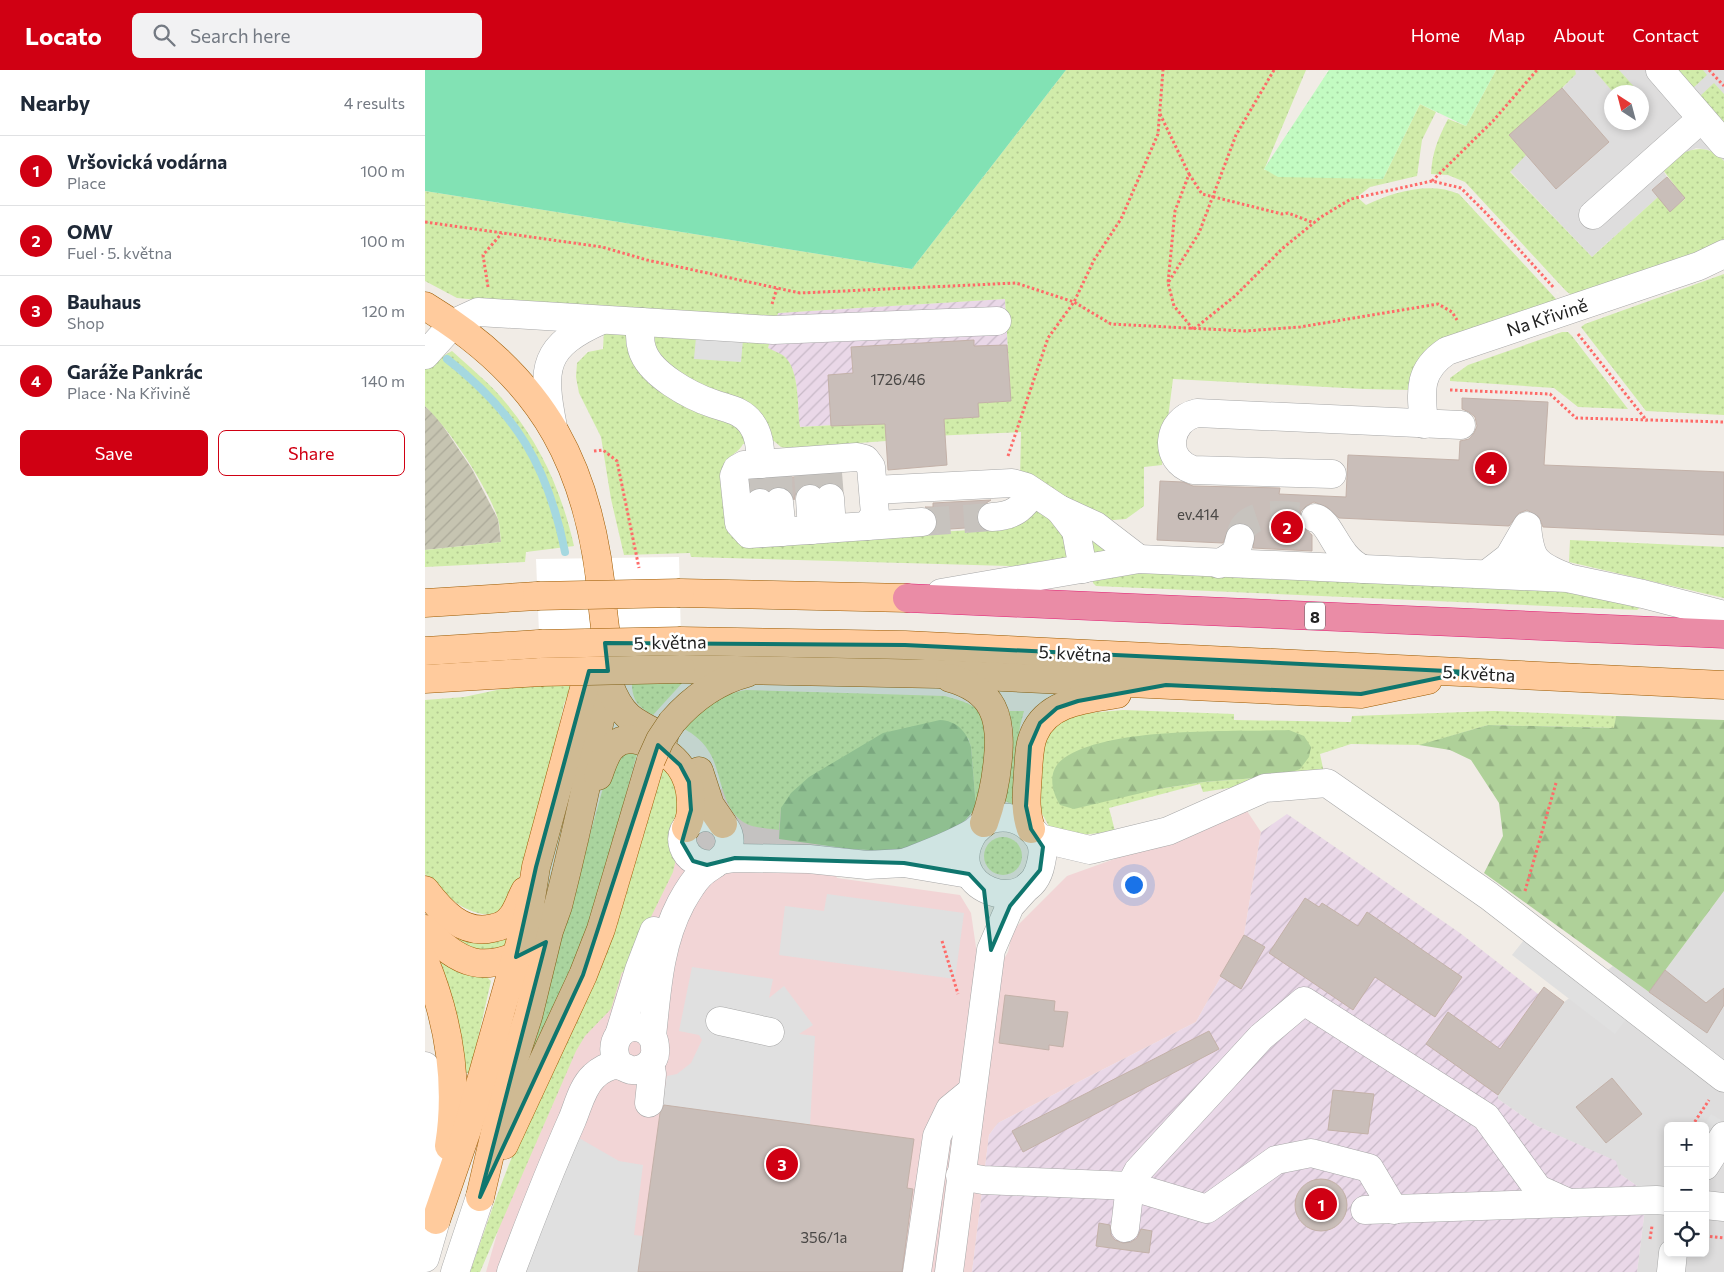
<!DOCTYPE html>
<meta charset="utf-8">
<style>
:root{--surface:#fff;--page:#f2f2f3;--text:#1f2937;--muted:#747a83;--line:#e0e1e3;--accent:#d00013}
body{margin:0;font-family:Commissioner,sans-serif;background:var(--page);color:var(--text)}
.controls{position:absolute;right:15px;bottom:15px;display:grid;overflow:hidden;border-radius:8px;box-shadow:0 2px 8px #0003}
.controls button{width:45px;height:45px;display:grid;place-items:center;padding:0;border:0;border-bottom:1px solid var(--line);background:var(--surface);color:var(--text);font:25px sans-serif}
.compass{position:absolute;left:1179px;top:15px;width:45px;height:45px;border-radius:50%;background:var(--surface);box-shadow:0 2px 8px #0003;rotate:324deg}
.you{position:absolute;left:708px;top:814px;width:18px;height:18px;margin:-12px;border:4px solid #fff;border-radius:50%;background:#1a73e8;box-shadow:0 0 0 8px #1a73e833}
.badge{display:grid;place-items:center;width:32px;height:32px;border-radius:50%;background:var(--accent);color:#fff;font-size:16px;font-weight:700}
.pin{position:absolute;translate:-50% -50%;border:2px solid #fff;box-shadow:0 1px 5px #0006}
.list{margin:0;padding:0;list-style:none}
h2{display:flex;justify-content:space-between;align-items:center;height:65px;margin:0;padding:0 20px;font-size:21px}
h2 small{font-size:16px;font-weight:400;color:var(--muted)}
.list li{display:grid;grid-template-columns:32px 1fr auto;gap:15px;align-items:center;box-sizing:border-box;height:70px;padding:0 20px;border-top:1px solid var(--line)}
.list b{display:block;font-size:19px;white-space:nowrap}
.list p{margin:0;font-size:16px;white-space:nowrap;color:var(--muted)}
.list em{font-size:16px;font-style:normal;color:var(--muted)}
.actions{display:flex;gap:10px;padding:15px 20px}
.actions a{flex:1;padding:11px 0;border:1px solid var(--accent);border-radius:8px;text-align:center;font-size:18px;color:var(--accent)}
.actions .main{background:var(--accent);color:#fff}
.icon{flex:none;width:28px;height:28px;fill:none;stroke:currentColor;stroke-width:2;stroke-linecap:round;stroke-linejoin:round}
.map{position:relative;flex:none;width:1299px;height:1202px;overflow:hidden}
header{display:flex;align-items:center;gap:30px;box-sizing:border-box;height:70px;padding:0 25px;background:var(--accent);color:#fff}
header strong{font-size:24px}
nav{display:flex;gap:28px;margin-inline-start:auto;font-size:18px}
.search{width:350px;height:45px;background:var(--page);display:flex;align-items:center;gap:12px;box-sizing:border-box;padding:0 18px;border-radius:8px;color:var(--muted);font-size:19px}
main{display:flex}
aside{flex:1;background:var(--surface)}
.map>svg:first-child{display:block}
</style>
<header>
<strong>Locato</strong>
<div class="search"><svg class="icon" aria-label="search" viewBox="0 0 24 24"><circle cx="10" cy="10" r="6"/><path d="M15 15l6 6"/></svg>Search here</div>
<nav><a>Home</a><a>Map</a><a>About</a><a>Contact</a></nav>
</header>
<main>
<aside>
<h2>Nearby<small>4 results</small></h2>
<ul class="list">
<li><span class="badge">1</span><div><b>Vršovická vodárna</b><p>Place</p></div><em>100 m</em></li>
<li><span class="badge">2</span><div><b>OMV</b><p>Fuel · 5. května</p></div><em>100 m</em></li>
<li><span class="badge">3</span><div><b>Bauhaus</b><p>Shop</p></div><em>120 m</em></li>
<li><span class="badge">4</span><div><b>Garáže Pankrác</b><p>Place · Na Křivině</p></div><em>140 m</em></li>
</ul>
<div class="actions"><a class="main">Save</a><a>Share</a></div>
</aside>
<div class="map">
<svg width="1299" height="1202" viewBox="0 0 1299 1202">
<defs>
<pattern id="industrial-furrows" width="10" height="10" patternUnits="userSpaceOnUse" patternTransform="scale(1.25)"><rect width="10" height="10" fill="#ead8e8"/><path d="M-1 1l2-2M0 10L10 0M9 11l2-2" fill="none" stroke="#c8b9c7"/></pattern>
<pattern id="construction-furrows" width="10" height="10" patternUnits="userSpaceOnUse" patternTransform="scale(1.25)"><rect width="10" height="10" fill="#c6c4b1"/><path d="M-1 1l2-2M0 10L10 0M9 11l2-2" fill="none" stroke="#aaa898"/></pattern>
<pattern id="grass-dots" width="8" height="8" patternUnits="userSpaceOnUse" patternTransform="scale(1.25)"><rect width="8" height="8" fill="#d1ecaa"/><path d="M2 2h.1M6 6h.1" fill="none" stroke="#b3ca92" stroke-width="1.8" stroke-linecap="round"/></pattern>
<pattern id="forest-firs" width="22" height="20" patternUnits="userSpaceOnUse" patternTransform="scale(1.25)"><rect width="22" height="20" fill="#afd199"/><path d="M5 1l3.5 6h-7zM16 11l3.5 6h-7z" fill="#96b384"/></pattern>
<pattern id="park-dots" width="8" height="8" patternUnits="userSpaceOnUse" patternTransform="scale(1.25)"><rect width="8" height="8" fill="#c3fbc2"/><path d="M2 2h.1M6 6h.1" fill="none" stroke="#a7d7a6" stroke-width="1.8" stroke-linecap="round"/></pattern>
</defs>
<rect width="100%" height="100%" fill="#f1ece6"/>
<!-- residential -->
<g fill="#dedddd" fill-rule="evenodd">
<path d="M1150 0H1299V91L1293 84 1284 80 1271 78 1235 96 1242 107 1227 120 1233 127 1167 187 1085 101 1084 65 1137 19 1150 4ZM1186 22H1216V52H1186Z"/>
<path d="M1299 821V1202H1212L1222 1123 1195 1104 1190 1091 1112 1056 1073 1029V1025L1139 932 1188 896 1224 922ZM1243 1056H1280V1183H1243Z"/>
</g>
<!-- commercial -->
<polygon fill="#f2d5d6" points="316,708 385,757 412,808 535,825 546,843 553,891 571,903 583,882 588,860 642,806 706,783 820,738 836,762 819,865 771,952 573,1053 564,1065 547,1202 61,1202 90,1101 238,751"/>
<!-- industrial -->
<g fill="url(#industrial-furrows)">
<polygon points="580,229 586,331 553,333 554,347 374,357 371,312 343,278 353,243"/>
<polygon points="862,744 1035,863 1113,924 1119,917 1139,932 1073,1025 1073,1029 1112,1056 1191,1091 1195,1104 1222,1123 1212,1202 547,1202 564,1065 573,1053 771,952 819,865 836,762"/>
</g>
<!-- construction -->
<polygon fill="url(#construction-furrows)" points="0,336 12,347 47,399 73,449 76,472 0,480"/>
<!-- grass -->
<g fill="url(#grass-dots)" fill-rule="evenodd">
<path d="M641 0H881L839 100 958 109 995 34 1011 42 997 70 992 106 945 117 932 127 941 135C968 122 1005 111 1034 124L1132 230 984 320 939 319 748 309 737 395 719 397V436L701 449 677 451 682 483 617 497 266 487 265 483 199 485 186 429 176 367 154 323 151 307 152 293 163 282 178 279 180 241 32 228 0 211V121L487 199ZM580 229 586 331 553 333V347L375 357C372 338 375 301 360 287 356 283 348 281 343 278L353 243ZM596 362 594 454 580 458 323 473 300 397C303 384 313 384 318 374L349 371 356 377 363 378 461 371V368Z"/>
<path d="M1071 0H1150L1151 4 1137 18 1084 65 1101 85 1085 102 1167 187 1233 127 1245 141 1260 129 1235 96C1255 83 1279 68 1299 91V169L1275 181 1148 226 1141 221 1040 112 1023 105 1006 104C1007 83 1013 68 1023 49L1041 56Z"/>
<polygon points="1169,0 1194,0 1212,20 1209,22 1188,22"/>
<polygon points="1250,0 1278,0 1282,5 1267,19"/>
<polygon points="1289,13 1299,24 1299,55 1274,27"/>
<polygon points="1299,204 1299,345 1221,341 1156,257 1160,254"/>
<polygon points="1137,262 1143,262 1147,266 1203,339 1153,337 1129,318 1025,311 1025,308 1043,295"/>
<path d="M27 281C43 296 61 310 75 326 114 370 136 419 149 476L101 482 100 492 0 497V480L76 472C75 465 75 456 73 449 64 419 23 357 0 336V293L7 292Z"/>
<polygon points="1145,470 1299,477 1299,528 1144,492"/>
<polygon points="711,502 1130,518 1216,537 1212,540 671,516 668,513 668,511"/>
<path d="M259 611 228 645C213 637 207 630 207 613Z"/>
<path d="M148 613 139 634 121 714 89 825C83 833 76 842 65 844 43 847 12 820 0 804V630L39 627 100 614Z"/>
<path d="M321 620 520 626C532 630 551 633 557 646 567 666 560 719 551 738L546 677 543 668 356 738 354 760C346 759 336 758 327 756 297 747 298 708 286 685 279 672 270 665 258 658 277 638 293 625 321 620Z"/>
<path d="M698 640 809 644V650L926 652 927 646 1069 641 1191 646 1190 658 1063 655 996 675 926 674 895 684 899 703 778 722 775 714 684 738 690 761 657 765 626 760 614 738 618 673 626 661 637 650 652 644ZM627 704 856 706 779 712 733 719Z"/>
<polygon points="584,641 599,641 595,656 587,734 580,731 588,658"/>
<polygon points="213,680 162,866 96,1012 183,700 192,684"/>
<polygon points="243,693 254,706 251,789 248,802 222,855 205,904 197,902 186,939 160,966 151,981 55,1202 45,1202 71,1128 237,699"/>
<circle cx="578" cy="786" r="19"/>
<polygon points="17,856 50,872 72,871 85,866 83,880 71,883 39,878"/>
<polygon points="11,889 60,905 66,911 45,1003 40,1003"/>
</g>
<!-- forest -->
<g fill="url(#forest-firs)">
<polygon points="1191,646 1299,650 1299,821 1224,922 1059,803 1078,766 1074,733 1046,690 1025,680 994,675 1063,655 1189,658"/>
<path d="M515 650C532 651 541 661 546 677L551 738 528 764 513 773 462 781 425 779 354 769 356 738 366 723 384 707 458 663Z"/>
<path d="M864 660 879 666 886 677 884 687 875 699 856 706 779 712 733 719 649 739 635 735C626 720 622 700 639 688 685 656 807 662 864 660Z"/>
</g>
<!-- park -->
<polygon fill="url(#park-dots)" points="904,0 1071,0 1041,56 995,34 958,109 853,107 839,99"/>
<!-- pitch -->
<polygon fill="#82e2b4" points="0,0 641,0 487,199 0,121"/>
<!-- parking -->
<g fill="#e0e0e0">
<polygon points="271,267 318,270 316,292 269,289"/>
<polygon points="402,824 539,843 530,909 354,885 360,836 399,841"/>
<polygon points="1099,870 1201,949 1190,964 1087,885"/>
<polygon points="267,897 348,909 344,928 359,916 388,955 374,964 390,966 385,1055 237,1035 242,1006 252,1004 266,993 277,970 274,965 254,961"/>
<polygon points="1286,1044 1296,1050 1280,1077 1279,1056"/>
<polygon points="154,1068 194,1091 218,1095 209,1165 218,1166 213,1202 100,1202 106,1182"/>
</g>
<!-- pier -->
<polygon fill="#fff" points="254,487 257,610 116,612 111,489"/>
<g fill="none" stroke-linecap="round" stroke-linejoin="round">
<!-- stream -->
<path stroke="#a5d8e0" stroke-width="8" d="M22 289C91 343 123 396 140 482"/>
</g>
<!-- building -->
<g fill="#c9beb9" stroke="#c3b1a8">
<polygon points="1137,18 1184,72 1131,119 1084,65"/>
<polygon points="1242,107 1260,128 1245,142 1227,120"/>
<polygon points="549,270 549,276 582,275 586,331 553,333 554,347 519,349 522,395 463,400 460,354 406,356 403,305 428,303 426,277"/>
<polygon points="1037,328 1123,332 1119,395 1299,402 1299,465 1118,457 1114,447 1102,440 1094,443 1084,456 914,448 902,437 889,432 881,436 876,441 874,449 878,457 887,465 887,481 828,478 830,463 826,457 819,453 810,453 804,457 798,473 732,470 735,411 758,412 768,416 855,418 854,424 921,427 923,385 1034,390 1035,371 1044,369 1049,363 1052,356 1050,347 1044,342 1037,339"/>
<polygon points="412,404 413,415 404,412 394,417 384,413 377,416 371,422 369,430 366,423 360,418 352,417 344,421 333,418 326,420 325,410"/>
<polygon points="566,430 558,435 553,441 552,449 555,457 510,460 513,451 510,444 500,437 508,437 508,433"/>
<polygon points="880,828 894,837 897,833 933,856 942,842 1037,907 1010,947 950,907 928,940 844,883"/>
<polygon points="819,865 840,877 816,919 795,906"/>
<polygon points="1240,900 1281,933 1299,918 1299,935 1282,963 1224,922"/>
<polygon points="1119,917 1139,932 1073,1025 1001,974 1023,942 1075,979"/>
<polygon points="580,925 630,931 629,941 643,942 638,977 624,975 624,980 574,973"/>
<polygon points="784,961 794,979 598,1082 587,1061"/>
<polygon points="1187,1008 1217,1044 1181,1073 1151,1037"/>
<polygon points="908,1020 949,1024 943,1064 903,1060"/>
<polygon points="239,1035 489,1069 482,1118 488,1119 477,1202 213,1202 235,1043"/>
<circle cx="896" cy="1135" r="26"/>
<polygon points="674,1153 685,1155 686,1165 690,1170 698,1173 706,1172 712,1168 716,1159 727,1161 724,1183 671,1176"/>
</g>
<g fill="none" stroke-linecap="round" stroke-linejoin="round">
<!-- minor-tunnel -->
<g stroke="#c7c3be" stroke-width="28" stroke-dasharray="28 14" stroke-linecap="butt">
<polyline points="403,403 405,428"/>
<polyline points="383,404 385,429"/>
<polyline points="353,406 354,432"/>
<polyline points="333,408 335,433"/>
<polyline points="497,452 567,447"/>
<path d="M815 468C819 435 868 447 890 448"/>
</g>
<!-- minor casing -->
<g stroke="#a7a7a7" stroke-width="29">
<g id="minor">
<polyline points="1235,0 1299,74"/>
<polyline points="1168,145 1276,49"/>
<path d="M216 252C215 261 214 270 217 279 224 304 265 326 289 334 303 339 316 340 326 353 335 365 335 379 336 394"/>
<polyline points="0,285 29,253 53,242 348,260 572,251"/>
<path d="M999 354C996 322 992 301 1022 281L1274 196 1299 184"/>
<path d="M128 357C116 297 118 276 177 250"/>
<polygon points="432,387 440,389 446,397 450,444 442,456 324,464 314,453 309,406 312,399 319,395"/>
<path d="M907 404 768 400C737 390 742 350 772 343L1036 355"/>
<polyline points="449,420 587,413 601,417 634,439 671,456 714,489"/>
<polyline points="405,428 407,458"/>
<polyline points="385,429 387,460"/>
<polyline points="354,432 357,462"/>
<polyline points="335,433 337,463"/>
<polyline points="634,439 651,461 658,499"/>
<path d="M567 447C588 446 597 439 608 422"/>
<path d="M890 448C906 451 911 488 938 499"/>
<polyline points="442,456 497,452"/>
<polyline points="794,494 811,483 815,468"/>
<path d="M1062 504 1084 487 1102 456C1105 488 1109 494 1139 506"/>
<polyline points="516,523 714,489 1142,508 1218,524 1299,545"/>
<polyline points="614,768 665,780 743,761 840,718 902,713 1064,826 1299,1008"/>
<polyline points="296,790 310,788 384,789 442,795 479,793 544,804"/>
<path d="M479 793C502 784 528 775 549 762 555 757 559 751 567 749 583 745 598 750 609 762 618 771 619 781 616 793 605 852 512 818 549 762"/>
<polyline points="295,951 345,962"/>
<polyline points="195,962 214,900 229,861"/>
<path d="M227 966C232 920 234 875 256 833 261 824 268 812 275 805 285 795 301 791 304 776 308 759 291 743 274 748 244 758 257 799 290 794"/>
<polyline points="0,996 7,1010 11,1150 0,1188"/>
<polyline points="224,1033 227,1004 225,994"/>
<polyline points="1280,1096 1299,1066"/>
<polyline points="535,1106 558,1110 705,1116 782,1139 851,1090 886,1083 944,1098 969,1140"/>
<polyline points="1280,1135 1299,1137"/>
<polyline points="940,1140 1231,1130 1243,1131"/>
<polyline points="700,1158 705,1116 713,1101 836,967 879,931 1061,1047 1113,1119 1144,1133"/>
<polyline points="30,1202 55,1127"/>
<path d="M86 1202C105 1151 125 1100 147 1050 153 1036 157 1017 169 1006 174 1001 184 995 192 995 197 995 201 999 206 1000 219 1002 232 991 230 978 230 971 227 965 222 961 199 946 179 976 195 995"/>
<polyline points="492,1202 512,1066 525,1039 547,1021"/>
<polyline points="524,1202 566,880 585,836 603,816"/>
<polyline points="1246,1202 1248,1183"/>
</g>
</g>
<!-- major casing -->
<g stroke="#9c5a00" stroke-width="29">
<g id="major">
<path d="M0 236C121 309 168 401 178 540 180 561 186 595 183 615 181 630 176 644 173 659 161 718 148 777 133 836L124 861 103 947 82 1011 55 1127"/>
<polyline points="255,523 482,528"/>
<polyline points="0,533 112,526"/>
<polyline points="256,571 480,575 1299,615"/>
<polyline points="0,581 114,574"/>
<polyline points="256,599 512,604 936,624 1003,610"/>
<path d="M525 608C569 620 577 648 573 688 571 711 567 731 559 753"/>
<polyline points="0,609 116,602"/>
<path d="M184 614C196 647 208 652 239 667"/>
<path d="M247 652C268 628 291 611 322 603"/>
<polyline points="274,701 285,735 298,754"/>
<path d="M173 706C177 696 180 683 188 676 199 666 212 669 224 674 251 685 265 703 266 732 266 741 266 749 261 758"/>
<path d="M606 759C599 739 602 722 603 702 604 689 604 675 609 664 623 631 662 629 692 624"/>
<path d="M0 820C16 841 38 866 68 858 74 857 81 854 85 849 92 842 95 830 100 821"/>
<path d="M0 859C35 895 58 904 104 880"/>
<path d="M0 892C24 951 34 1013 24 1076"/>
<polyline points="79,1075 158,905 176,859 226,690"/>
<polyline points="11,1150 42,1060 91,887 104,841 111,797 170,578"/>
</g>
</g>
<!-- highway casing -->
<g stroke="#e12074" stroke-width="29">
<polyline id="highway" points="482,528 1299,564"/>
</g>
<!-- path -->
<g stroke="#fe6b69" stroke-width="3" stroke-dasharray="2.5 2.5" stroke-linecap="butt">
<polyline points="1284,0 1299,16"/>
<polyline points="735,44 764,104 750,141 743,213"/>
<polyline points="764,104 777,124 857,144 863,143 889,153"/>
<polyline points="1007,111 1068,51 1112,0"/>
<polyline points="0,152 177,177 222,190 375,223 591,213 649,232 686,254 820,261 875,257 1013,234 1027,242 1032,250"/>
<polyline points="63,217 58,185 77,163"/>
<polyline points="347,234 352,218"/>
<polyline points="768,259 749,236 743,213 774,163 811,65 849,0"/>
<polyline points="769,259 810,226 858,178 896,147 926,129 1007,111 1036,118 1061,143 1129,218"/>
<polyline points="1153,264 1222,351"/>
<polyline points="1025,320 1125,324 1151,348 1299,352"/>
<polyline points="169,381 178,380 192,391 214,498"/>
<polyline points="583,386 623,268 649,232 669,190 696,149 733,64 738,0"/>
<polyline points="1100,821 1131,713"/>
<polyline points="517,871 533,924"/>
<polyline points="1267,1056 1284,1030"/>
<polyline points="1280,1166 1299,1168"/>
<polyline points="1225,1169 1227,1156"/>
</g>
<!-- minor -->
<use href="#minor" stroke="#fff" stroke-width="28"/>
<!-- major -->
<use href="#major" stroke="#ffcb9d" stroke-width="28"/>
<!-- highway -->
<use href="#highway" stroke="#ea8ca6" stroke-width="28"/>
<!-- major-bridge casing -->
<g stroke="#9c5a00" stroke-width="29" stroke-linecap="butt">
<g id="major-bridge">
<polyline points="112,526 255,523"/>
<polyline points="114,574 256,571"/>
<polyline points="116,602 256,599"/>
<polyline points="226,690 235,670 247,652"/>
</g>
</g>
<!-- major-bridge -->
<use href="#major-bridge" stroke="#ffcb9d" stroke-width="28"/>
</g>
<!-- marked area -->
<path fill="#0f766e" fill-opacity="0.2" stroke="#0f766e" stroke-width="4" stroke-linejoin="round" d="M180 573 480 575 1043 602 936 624 741 615 653 631 632 638 615 653 605 676 601 736 606 759 618 777 615 800 585 836 566 880 559 820 544 804 479 793 310 788 282 795 268 791 257 772 266 740 264 712 255 695 233 675 158 905 55 1127 121 872 91 887 111 797 164 601H183Z"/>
<g text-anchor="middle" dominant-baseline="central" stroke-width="5" stroke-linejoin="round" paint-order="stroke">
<!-- number labels -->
<g font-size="15" fill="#4a4846">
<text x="473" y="309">1726/46</text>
<text x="773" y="444">ev.414</text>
<text x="399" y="1167">356/1a</text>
</g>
<!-- shield labels -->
<rect fill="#fff" stroke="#636363" stroke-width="1" x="880" y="532.5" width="20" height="27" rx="4"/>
<g font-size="16" font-weight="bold" fill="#202020">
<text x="890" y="546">8</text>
</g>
<!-- street labels -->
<g font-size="18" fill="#202020" stroke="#fff">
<text transform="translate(1122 247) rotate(-18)">Na Křivině</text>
<text transform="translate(245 572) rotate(-1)">5. května</text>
<text transform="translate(650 583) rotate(3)">5. května</text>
<text transform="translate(1054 603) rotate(3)">5. května</text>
</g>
</g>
</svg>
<div class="controls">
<button>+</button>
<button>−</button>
<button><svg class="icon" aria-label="locate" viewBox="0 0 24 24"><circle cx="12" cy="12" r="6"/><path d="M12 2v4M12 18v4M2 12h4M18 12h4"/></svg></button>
</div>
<svg class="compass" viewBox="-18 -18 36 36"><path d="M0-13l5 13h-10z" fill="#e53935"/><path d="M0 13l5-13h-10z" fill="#747a83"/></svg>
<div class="you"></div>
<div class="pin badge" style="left:896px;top:1134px">1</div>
<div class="pin badge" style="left:862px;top:457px">2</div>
<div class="pin badge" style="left:357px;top:1094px">3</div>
<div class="pin badge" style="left:1066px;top:398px">4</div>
</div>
</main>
